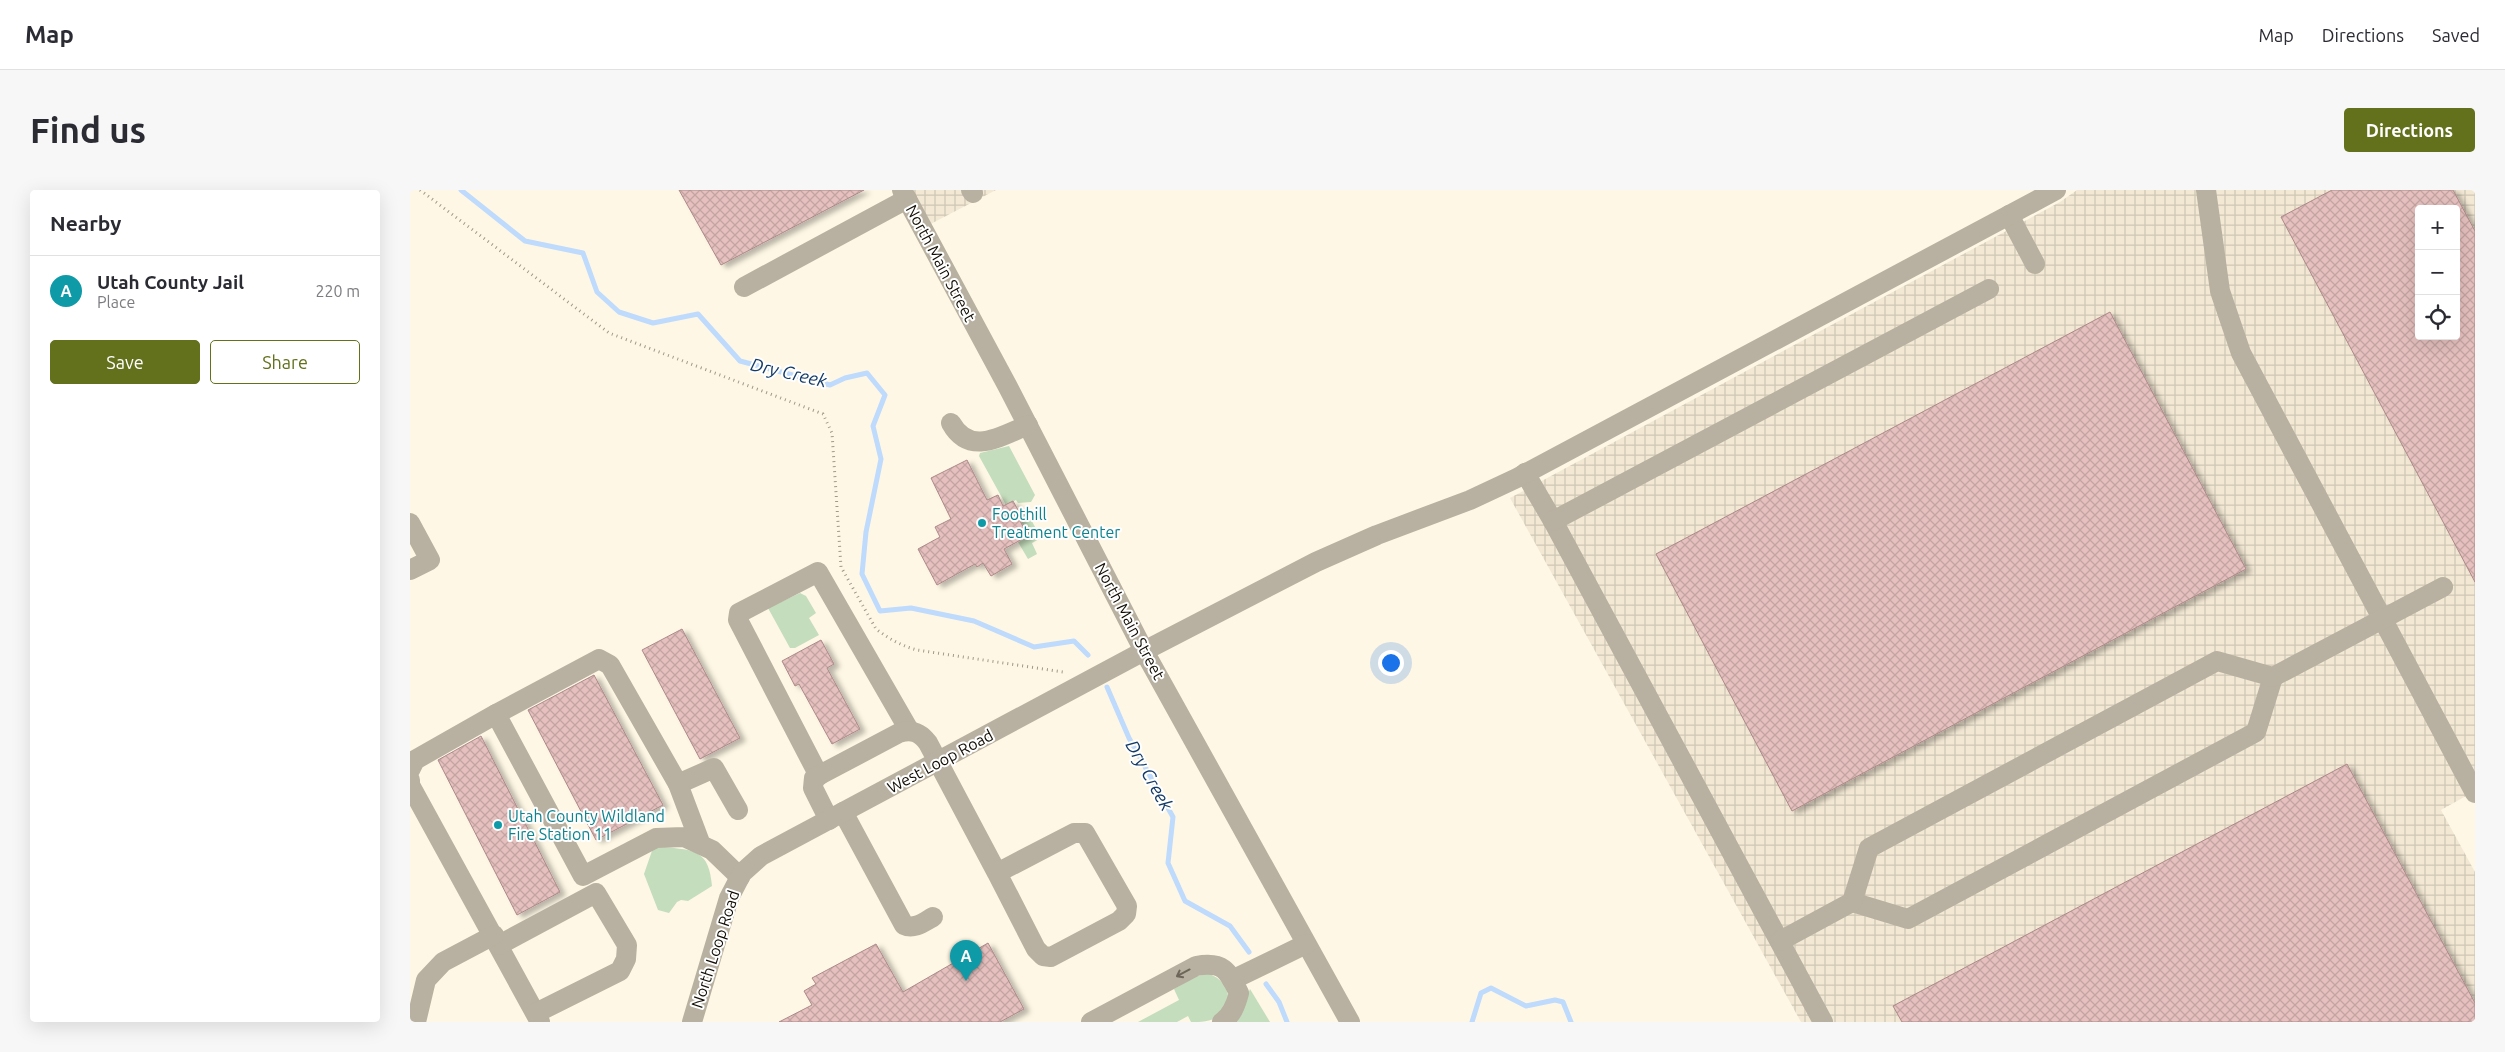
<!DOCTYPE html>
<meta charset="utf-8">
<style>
:root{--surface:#fff;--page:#f7f7f7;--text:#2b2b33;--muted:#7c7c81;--line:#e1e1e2;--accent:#63711d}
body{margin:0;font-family:Ubuntu,sans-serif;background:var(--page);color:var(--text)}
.controls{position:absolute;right:15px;top:15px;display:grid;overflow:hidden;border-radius:5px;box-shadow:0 5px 20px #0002}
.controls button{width:45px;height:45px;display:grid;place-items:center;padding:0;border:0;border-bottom:1px solid var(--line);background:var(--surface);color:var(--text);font:25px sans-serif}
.you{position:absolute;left:980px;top:472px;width:18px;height:18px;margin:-12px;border:4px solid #fff;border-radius:50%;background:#1a73e8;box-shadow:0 0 0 8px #1a73e833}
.badge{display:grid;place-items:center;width:32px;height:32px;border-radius:50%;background:var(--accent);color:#fff;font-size:16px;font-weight:700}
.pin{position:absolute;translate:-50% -41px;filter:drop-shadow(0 1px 2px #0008)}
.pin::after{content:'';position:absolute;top:26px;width:18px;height:15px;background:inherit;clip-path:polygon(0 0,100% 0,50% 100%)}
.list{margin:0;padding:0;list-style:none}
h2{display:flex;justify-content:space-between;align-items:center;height:65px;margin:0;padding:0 20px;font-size:21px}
h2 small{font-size:16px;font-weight:400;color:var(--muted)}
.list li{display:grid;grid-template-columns:32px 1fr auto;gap:15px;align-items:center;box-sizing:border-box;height:70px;padding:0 20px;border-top:1px solid var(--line)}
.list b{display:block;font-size:19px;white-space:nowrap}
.list p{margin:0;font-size:16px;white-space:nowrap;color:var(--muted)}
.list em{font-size:16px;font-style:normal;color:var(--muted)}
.actions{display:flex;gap:10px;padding:15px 20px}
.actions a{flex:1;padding:11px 0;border:1px solid var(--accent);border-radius:5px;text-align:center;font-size:18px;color:var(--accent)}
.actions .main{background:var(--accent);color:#fff}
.icon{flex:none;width:28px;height:28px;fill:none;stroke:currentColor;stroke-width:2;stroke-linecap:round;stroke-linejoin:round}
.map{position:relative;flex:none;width:2065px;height:832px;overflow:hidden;border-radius:5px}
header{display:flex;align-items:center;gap:30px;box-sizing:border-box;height:70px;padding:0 25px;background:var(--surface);border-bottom:1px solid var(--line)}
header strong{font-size:24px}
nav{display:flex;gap:28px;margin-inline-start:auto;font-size:18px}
.intro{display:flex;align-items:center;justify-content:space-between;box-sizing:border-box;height:120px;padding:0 30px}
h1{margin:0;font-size:35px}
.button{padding:12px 22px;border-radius:5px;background:var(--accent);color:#fff;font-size:18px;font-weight:700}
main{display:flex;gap:30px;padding:0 30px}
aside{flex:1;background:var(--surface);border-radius:5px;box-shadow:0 5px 20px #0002}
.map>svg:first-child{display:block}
</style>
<header>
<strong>Map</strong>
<nav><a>Map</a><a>Directions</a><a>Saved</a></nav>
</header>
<div class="intro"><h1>Find us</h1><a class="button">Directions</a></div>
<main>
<aside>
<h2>Nearby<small></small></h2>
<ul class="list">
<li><span class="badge" style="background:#0f9aa8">A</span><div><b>Utah County Jail</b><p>Place</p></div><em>220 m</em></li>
</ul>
<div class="actions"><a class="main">Save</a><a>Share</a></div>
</aside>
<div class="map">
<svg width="2065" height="832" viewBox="0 0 2065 832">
<defs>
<pattern id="industrial-grid" width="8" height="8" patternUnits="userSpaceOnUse" patternTransform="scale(1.25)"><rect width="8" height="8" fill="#f3e8d4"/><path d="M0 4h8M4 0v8" fill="none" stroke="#cfc6b4"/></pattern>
<pattern id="building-cross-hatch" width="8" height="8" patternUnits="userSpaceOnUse" patternTransform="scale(1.25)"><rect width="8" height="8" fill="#e5c0be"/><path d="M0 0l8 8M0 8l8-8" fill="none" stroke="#c3a4a2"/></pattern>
<filter id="shadow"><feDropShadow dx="5.5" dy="3" stdDeviation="2.5" flood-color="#0004"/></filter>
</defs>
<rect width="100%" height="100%" fill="#fef7e5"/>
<!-- industrial -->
<g fill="url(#industrial-grid)" fill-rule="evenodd">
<polygon points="492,0 586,0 513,38"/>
<path d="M1667 0H2065V601L2031 620 2065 682V832H1391L1100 308 1650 12ZM2009 19H2046V146H2009Z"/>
</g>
<!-- grass -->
<g fill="#c4ddbc">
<polygon points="599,256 625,305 621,312 608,313 606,310 596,315 569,266 570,263"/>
<polygon points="609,322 617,322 631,348 622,353 627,364 618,369 608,352 618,346 609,329 612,327"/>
<polygon points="390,403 396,406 406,423 399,428 409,445 385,458 380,458 358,418"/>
<path d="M253 657C285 660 299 660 302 696L278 711 271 710 267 712 259 723 248 720 234 684 243 658Z"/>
<path d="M799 784C817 790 825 809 811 824 803 832 791 832 781 832L778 826 767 832H728L769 810 764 799 786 786Z"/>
<polygon points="840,799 860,832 827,832"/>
</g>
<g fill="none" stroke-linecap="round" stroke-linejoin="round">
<!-- stream -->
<g stroke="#bedafc" stroke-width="5">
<polyline points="51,0 115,51 173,63 187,102 209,122 243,133 288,124 330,171 420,195 435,188 457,183 475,205 463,236 471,269 456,342 452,384 470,421 501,418 564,431 624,457 664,451 678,465"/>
<polyline points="697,497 719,548 763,627 758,673 775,711 820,736 839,762"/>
<polyline points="856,794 869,812 877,832"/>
<polyline points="1062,832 1071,803 1081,798 1116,816 1145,810 1153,812 1161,832"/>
</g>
</g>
<!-- building -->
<g fill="url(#building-cross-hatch)" stroke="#ac8988" fill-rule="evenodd" filter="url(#shadow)">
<polygon points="269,0 454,0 311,75"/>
<path d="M1922 0H2043L2065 41V392L1871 27ZM2009 19H2046V146H2009Z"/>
<polygon points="1700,122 1836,379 1382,621 1246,364"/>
<polygon points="557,270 577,310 588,305 593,316 603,311 612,327 609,329 618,346 594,359 602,374 581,386 573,373 567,377 565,374 527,395 508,359 530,347 525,337 541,329 521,288"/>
<polygon points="272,439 330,548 290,569 232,460"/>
<polygon points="411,450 424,474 417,478 450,539 422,554 389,494 385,496 372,471"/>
<polygon points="184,485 253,615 186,650 118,520"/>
<polygon points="71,546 150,702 107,725 28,570"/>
<polygon points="1937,574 2065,813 2065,832 1492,832 1483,816"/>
<polygon points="578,753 614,819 590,832 369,832 402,815 394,801 406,794 402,788 466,754 493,802"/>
</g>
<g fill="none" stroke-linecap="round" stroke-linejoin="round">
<!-- path -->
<path stroke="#9f998b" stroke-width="3" stroke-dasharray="1 4" stroke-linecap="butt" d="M10 0 199 143 413 224 422 243 431 377 466 439C479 449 492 456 507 460L653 482"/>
<!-- minor -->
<g stroke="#b8b0a0" stroke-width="20">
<polyline points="492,0 598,197 734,461 940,832"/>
<polyline points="561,0 563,3"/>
<polyline points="1796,0 1810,101 1831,163 2065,603"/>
<polyline points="1599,25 1625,74"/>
<polyline points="334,97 497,9"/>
<path d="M541 233C560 267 591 246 618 235"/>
<polyline points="1115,283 1143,331 1413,832"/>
<polyline points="1143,331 1579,99"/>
<polyline points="0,333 20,370 0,380"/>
<polyline points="0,580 5,570 86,524"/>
<polyline points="409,586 328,430 329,423 408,382 499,540"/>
<polyline points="0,590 0,595 130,832"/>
<polyline points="268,594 304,578 328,620"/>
<path d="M433 622 494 735C504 740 514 732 523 727"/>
<path d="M419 630 403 598 404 588 489 543C502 539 510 542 518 553L587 683 664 643H675L717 716 716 724 709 731 641 767 633 766 626 759 587 683"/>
<polyline points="291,655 268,594 200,475 189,469 86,524 173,686 246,648 274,647 302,660 330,687"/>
<polyline points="1442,712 1498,729 1846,542 1863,487"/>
<polyline points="1370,751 1442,712 1459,658 1807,471 1863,487 2033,397"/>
<polyline points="89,755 186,703 217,755 216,769 210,781 126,823"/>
<polyline points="822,790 896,754"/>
<polyline points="6,832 16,790 33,772 84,745"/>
<polyline points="282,832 319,708 332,683 351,666 734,461 906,372 967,345 1060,310 1107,288 1646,0"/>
<path d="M681 832 786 776C814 771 818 781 829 803 826 814 822 826 812 832"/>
</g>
</g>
<!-- one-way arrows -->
<defs><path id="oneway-shaft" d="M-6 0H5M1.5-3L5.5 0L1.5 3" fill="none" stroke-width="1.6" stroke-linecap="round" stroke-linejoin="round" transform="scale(1.25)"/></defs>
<use stroke="#6d675a" href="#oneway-shaft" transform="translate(773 783) rotate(152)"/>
<!-- markers -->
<g fill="#0f9aa8" stroke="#fff" stroke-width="2">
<circle cx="572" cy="333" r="5"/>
<circle cx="88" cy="635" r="5"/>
</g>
<g text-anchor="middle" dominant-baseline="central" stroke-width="4" stroke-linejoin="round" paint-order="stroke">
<!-- street labels -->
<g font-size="16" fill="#110d04" stroke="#fff">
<text transform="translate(531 73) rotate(62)">North Main Street</text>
<text transform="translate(720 431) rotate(62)">North Main Street</text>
<text transform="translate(530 571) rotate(-28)">West Loop Road</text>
<text transform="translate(305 759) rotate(-72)">North Loop Road</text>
</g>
<!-- culture labels -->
<g font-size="16" fill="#0d838f" stroke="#fff" text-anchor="start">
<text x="582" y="324">Foothill<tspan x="582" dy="18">Treatment Center</tspan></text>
<text x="98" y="626">Utah County Wildland<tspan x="98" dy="18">Fire Station 11</tspan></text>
</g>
<!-- water labels -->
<g font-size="18" font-style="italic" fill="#133a65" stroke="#fff">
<text transform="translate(379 182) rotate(13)">Dry Creek</text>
<text transform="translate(740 585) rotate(61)">Dry Creek</text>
</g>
</g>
</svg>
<div class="controls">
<button>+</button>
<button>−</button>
<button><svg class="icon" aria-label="locate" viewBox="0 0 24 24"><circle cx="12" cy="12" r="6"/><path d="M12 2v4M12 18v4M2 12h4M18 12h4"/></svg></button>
</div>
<div class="you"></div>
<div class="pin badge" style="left:556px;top:791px;background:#0f9aa8">A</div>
</div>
</main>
